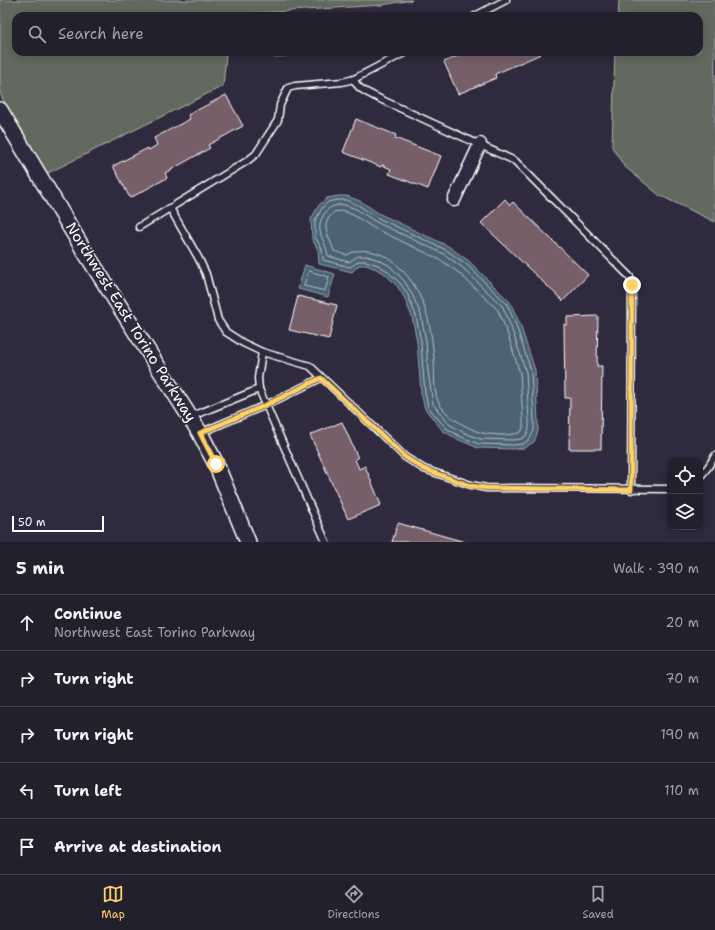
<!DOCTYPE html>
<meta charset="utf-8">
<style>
:root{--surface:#23202e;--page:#2f2d3a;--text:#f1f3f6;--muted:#a3a3aa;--line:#403e4a;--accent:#ffd166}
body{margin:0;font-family:"Shantell Sans",sans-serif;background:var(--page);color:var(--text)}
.controls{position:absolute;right:12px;bottom:12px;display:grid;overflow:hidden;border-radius:8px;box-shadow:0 2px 10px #0003}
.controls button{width:36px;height:36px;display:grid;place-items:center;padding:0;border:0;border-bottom:1px solid var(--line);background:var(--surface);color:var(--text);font:20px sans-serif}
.scale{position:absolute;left:12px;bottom:10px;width:92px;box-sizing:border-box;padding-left:4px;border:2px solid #fff;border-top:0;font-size:11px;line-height:14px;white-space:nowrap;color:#fff;-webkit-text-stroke:3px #2f2a3d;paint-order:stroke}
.stop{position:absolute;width:12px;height:12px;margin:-9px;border:3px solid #ffd166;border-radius:50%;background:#fff}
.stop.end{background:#ffd166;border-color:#fff;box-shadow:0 1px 4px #0008}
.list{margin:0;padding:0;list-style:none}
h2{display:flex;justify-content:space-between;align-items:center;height:52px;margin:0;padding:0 16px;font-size:17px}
h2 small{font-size:13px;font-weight:400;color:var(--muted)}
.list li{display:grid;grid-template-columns:26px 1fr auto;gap:12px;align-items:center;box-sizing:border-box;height:56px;padding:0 16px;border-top:1px solid var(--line)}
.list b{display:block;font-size:15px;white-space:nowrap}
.list p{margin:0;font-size:13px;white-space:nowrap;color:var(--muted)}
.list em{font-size:13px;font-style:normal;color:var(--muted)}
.icon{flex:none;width:22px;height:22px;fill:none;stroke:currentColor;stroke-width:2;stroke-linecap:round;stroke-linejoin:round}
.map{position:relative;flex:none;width:715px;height:542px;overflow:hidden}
.search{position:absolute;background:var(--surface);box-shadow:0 2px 10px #0003;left:12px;right:12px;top:12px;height:44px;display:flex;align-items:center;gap:10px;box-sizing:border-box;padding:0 14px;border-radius:12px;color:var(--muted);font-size:15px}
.sheet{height:332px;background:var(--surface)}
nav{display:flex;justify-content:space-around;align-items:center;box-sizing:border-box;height:56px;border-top:1px solid var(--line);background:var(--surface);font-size:11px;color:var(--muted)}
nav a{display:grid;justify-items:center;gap:2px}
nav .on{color:var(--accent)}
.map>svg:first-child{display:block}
</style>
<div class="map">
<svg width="715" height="542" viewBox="0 0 715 542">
<rect width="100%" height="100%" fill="#2f2a3d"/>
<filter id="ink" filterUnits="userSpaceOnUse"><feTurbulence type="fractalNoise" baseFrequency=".025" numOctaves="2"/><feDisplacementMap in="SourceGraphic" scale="8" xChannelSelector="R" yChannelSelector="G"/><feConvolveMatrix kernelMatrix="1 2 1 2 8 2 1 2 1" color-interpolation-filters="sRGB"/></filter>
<g filter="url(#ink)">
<!-- green -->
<g fill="#626a5e" stroke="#b0b4ae">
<polygon points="0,0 412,0 382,5 242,14 242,16 16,16 16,52 225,52 226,56 223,86 46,174 5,104 0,93"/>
<polygon points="619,0 715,0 715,222 659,195 624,166 612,147 615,52 699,52 699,16 618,16"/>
</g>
<!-- water -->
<g fill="#4b6374" stroke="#93a1ac">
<polygon points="338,196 347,196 360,201 380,214 448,246 469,261 510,302 520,324 535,370 538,420 538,431 534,442 524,448 514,449 478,448 459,440 443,431 425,409 421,393 417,342 412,317 404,297 398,287 384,273 376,269 366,265 359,265 352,272 319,264 318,250 312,239 311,219 319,205 327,198"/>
<polygon points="305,265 335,274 328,297 298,289"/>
</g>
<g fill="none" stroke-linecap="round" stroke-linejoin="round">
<!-- shore -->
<g stroke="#b7c1c7" stroke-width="1">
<polygon points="338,200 346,200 358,205 378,218 446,250 466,264 507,304 516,325 531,371 534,420 534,430 530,439 523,444 514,445 479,444 461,437 446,428 428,407 425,392 423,371 421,341 416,316 408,295 401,284 386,270 378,265 366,261 359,261 350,267 323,260 322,249 315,237 315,221 322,208 328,202"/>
<path d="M339 205H345L356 209 376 222 444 254 463 268 503 307 511 327 526 372 529 420V429L526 436 521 439 513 440 480 439 463 432 449 424 433 404 428 371 426 341 421 315 412 294 405 282 390 266 379 260 367 256H358L349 262 328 256C326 240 314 232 323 216 327 209 331 206 339 205Z"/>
<path d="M344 211 353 215 374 228 441 260 459 273 498 310 506 329 520 373 523 420V428L521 432C510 437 486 435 476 431 462 425 444 415 438 401 433 388 435 372 434 359 431 324 425 292 399 267 394 262 388 257 382 255 370 250 358 248 347 255L334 251C330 236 318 227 334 212Z"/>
<polygon points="309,271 329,277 325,291 304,286"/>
</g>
</g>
<!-- building -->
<g fill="#775f69" stroke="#fff">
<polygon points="272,52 330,52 273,57"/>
<polygon points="467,52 540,52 541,54 495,74 496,78 458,94 444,62"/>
<polygon points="226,95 243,126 208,145 210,148 165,173 167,178 130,198 113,166 148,148 149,150 157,145 154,138 190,119 188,115"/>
<polygon points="356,119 396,135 395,138 441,156 428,189 389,174 391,169 382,165 381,167 343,152"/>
<polygon points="505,199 510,205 513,202 588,275 563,301 481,223"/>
<polygon points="298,296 337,305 329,339 289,330"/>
<polygon points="598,316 597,366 602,366 601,449 569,449 570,398 565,398 564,324 567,325 567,317"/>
<polygon points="342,422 358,458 355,459 359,469 365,466 381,505 348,519 310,435"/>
<polygon points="398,523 465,542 392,542"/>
</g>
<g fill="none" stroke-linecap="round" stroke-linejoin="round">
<!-- service casing -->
<g stroke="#fff" stroke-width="9">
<g id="service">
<polyline points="475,16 506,0"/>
<path d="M354 79C357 90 371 94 380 99L515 161 630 277 632 285 631 490"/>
<polyline points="170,208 199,259 206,274 218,320 226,332 243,343 262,352 310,366 405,457 424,469 471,485 486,488 670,489"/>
<polyline points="139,227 247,161 256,154 278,120 280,105 288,88 295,86 342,82 354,79 406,52"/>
<polyline points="262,352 258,378 259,389 326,542"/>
<polyline points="190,417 259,389"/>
<polyline points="200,433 266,405 321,378"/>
<polyline points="700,477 708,467 715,456"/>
</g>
</g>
<!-- minor casing -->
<g stroke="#fff" stroke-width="15">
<polyline id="minor" points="454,200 480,144"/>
</g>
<!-- tertiary casing -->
<g stroke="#fff" stroke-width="18">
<polyline id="tertiary" points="0,110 85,252 200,433 216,464 248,542"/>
</g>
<!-- service -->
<use href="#service" stroke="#2f2a3d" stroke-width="6"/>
<!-- minor -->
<use href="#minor" stroke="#2f2a3d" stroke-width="12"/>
<!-- tertiary -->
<use href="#tertiary" stroke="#2f2a3d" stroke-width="15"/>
</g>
</g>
<g fill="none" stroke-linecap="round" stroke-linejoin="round" filter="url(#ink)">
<!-- route -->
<polyline stroke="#ffd166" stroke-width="5" points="216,464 200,433 266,405 321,378 405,457 424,469 471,486 486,488 631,490 632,285"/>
</g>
<g text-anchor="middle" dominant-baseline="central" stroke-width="3.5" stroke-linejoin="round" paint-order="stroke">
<!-- street labels -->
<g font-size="15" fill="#fff" stroke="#2f2a3d">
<text transform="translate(131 322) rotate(58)">Northwest East Torino Parkway</text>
</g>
</g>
</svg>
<div class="controls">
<button><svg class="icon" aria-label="locate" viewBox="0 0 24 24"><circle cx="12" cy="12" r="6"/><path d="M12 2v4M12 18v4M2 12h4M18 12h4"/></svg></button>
<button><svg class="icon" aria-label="layers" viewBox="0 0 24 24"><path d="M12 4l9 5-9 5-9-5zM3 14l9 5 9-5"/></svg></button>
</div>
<div class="scale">50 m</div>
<div class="stop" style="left:216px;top:464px"></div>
<div class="stop end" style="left:632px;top:285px"></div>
<div class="search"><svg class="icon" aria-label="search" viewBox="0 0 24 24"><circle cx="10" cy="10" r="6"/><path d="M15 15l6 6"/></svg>Search here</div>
</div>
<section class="sheet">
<h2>5 min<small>Walk · 390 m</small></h2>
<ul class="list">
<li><svg class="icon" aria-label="ahead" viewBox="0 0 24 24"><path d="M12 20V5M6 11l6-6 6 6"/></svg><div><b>Continue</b><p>Northwest East Torino Parkway</p></div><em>20 m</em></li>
<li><svg class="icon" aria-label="right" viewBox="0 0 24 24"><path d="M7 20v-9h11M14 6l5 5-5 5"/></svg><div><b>Turn right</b></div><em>70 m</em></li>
<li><svg class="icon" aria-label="right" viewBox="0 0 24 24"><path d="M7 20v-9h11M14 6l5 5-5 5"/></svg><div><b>Turn right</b></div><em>190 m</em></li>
<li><svg class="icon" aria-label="left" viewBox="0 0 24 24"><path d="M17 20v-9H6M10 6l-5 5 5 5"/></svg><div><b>Turn left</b></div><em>110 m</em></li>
<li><svg class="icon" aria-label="arrive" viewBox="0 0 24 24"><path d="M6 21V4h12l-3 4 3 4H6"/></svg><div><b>Arrive at destination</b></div></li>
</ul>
</section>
<nav>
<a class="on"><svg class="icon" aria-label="map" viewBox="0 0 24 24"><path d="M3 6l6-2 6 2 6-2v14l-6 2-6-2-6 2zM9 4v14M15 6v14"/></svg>Map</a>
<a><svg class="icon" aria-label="directions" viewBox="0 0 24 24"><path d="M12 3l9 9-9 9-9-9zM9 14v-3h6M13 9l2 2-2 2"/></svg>Directions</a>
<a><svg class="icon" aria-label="saved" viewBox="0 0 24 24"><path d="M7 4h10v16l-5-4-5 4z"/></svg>Saved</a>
</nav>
